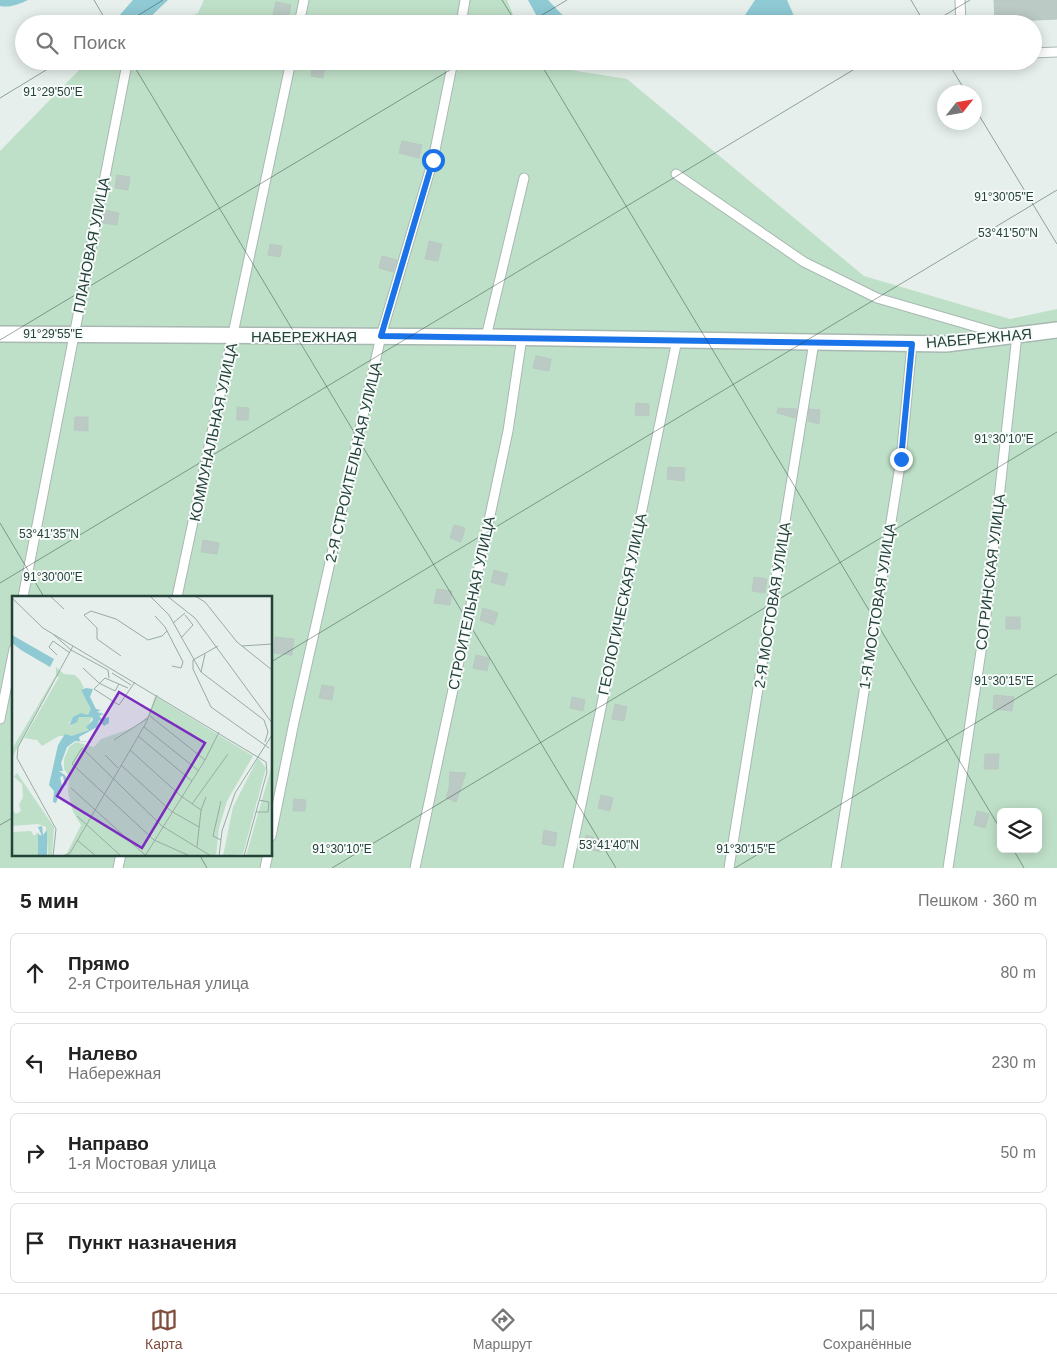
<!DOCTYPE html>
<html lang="ru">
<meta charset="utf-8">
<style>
:root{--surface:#fff;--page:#f6f6f6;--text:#222;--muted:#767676;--line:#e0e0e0;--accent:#804e3d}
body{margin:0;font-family:Arial,sans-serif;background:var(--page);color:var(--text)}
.controls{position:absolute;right:15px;bottom:15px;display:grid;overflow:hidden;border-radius:8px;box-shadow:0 2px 12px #0003}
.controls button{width:45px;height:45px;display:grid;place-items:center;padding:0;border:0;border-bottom:1px solid var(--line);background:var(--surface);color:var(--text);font:25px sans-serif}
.compass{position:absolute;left:937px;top:85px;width:45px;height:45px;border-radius:50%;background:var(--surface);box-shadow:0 2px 12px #0003;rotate:59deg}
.stop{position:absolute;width:15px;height:15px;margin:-11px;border:4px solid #1a73e8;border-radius:50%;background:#fff}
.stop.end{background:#1a73e8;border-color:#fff;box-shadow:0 1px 5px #0008}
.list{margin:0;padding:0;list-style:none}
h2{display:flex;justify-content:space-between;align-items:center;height:65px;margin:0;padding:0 20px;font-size:21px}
h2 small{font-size:16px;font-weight:400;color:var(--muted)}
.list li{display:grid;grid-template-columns:32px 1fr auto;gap:15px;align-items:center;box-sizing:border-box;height:80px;margin:0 10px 10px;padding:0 10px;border:1px solid var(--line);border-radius:8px}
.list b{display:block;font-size:19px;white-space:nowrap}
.list p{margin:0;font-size:16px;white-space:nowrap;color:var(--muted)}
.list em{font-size:16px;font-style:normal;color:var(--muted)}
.icon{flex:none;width:28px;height:28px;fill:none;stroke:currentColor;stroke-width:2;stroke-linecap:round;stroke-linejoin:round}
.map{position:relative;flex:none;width:1057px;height:868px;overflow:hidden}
.search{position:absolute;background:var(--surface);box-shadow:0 2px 12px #0003;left:15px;right:15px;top:15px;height:55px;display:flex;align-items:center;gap:12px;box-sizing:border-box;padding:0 18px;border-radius:28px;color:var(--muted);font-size:19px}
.sheet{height:425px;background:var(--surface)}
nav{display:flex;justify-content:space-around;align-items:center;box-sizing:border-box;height:70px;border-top:1px solid var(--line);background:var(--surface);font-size:14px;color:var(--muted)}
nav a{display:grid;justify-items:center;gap:2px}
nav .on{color:var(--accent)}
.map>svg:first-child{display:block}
</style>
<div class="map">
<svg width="1057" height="868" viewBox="0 0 1057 868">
<rect width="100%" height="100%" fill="#e6efeb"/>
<!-- green -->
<g fill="#bfe0c8" fill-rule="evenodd">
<polygon points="204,0 507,0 517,24 174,24 198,13"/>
<path d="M93 61H532L533 64 627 79 864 276 1010 319 1057 309V868H0V151L83 66ZM14 597H271V854H14ZM1001 812H1038V849H1001Z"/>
</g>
<!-- water -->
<g fill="#8ec9d4">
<path d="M0 0H28C19 4 10 8 0 6Z"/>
<polygon points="133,0 168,0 144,23 118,17"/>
<polygon points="528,0 548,0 571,24 541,24"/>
<polygon points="755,0 787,0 794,16 804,24 739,24"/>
</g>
<!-- building -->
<g fill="#bbcac4" stroke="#b8c9c2">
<polygon points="994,0 1057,0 1057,19 995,22"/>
<polygon points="276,2 291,5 288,17 273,14"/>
<polygon points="313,62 325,64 323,78 311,76"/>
<polygon points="402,141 422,145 419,158 399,153"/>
<polygon points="117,175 130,177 128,190 115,188"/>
<polygon points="105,210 119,213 117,225 102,223"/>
<polygon points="429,241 442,244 438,261 425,259"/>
<polygon points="270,244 282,246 280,257 268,255"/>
<polygon points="382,256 397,260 393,272 379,268"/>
<polygon points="536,356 551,359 549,371 533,368"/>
<polygon points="636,403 649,404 649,416 635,415"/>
<polygon points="237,407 249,408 248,420 237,420"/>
<polygon points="778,408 797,409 795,418 777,413"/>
<polygon points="809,409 820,410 819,424 808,421"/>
<polygon points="75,417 88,417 88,431 74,430"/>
<polygon points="668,467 685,468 684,481 667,479"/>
<polygon points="454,525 465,528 461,542 450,538"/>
<polygon points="203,540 219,543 217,554 201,552"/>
<polygon points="494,570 508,574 504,586 491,582"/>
<polygon points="754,577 767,579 765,593 752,591"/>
<polygon points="437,589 452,591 450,605 434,603"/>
<polygon points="483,608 498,613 494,625 480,620"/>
<rect x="1006" y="617" width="14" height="12"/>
<polygon points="275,637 294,639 292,655 274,653"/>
<polygon points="476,655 490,658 487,671 473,668"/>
<polygon points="322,685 334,687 332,700 319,698"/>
<polygon points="994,695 1014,697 1012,711 993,709"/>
<polygon points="572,697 585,700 583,711 570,708"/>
<polygon points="615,704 627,707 624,721 612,719"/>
<polygon points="985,754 999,754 998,769 984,769"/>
<polygon points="450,772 466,773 456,802 446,798 449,788"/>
<polygon points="601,795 613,798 610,811 598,808"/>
<polygon points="294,799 306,800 305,811 293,811"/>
<polygon points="977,811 989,814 985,828 974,825"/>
<polygon points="544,830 557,833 555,846 542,844"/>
<polygon points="586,835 604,841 601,852 582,847"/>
</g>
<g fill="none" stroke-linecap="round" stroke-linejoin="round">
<!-- service casing -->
<g stroke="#a8b8b2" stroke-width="11">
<g id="service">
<polyline points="960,0 961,24"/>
<polyline points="299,24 304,0"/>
<polyline points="461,24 465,0"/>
<polyline points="1033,53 1057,52"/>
<polyline points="676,174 804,262 877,298 1001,334"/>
<polyline points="486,337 524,178"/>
<polyline points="23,597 126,69"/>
<polyline points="177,597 291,61"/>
<polyline points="0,719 14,649"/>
<polyline points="271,836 294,722 381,336 433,160 453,61"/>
<polyline points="118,868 121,854"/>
<polyline points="265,868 268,854"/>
<polyline points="415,868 508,431 522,337"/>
<polyline points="568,868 677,340"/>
<polyline points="729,868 814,342"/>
<polyline points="836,868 901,459 912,344"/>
<polyline points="948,868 985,625 1017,335"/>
</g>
</g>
<!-- minor casing -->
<g stroke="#a8b8b2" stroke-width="18">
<polyline id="minor" points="0,334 486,337 946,344 1057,330"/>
</g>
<!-- service -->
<use href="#service" stroke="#fff" stroke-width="9"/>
<!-- minor -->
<use href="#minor" stroke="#fff" stroke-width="15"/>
</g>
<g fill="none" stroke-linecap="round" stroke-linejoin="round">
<!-- route -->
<polyline stroke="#1a73e8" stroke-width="6" points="433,160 381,336 912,344 901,459"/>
</g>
<!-- ticks -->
<path fill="none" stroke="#24423a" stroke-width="1" stroke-opacity="0.45" d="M94 0 108 24M502 0 517 24M911 0 925 24M124 24 163 0M527 24 567 0M930 24 970 0M131 61 616 868M539 61 1001 830M947 61 966 92M0 98 61 61M974 107 1057 244M0 340 465 61M0 523 44 597M0 583 868 61M271 662 1057 190M0 825 14 817M1013 849 1024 868M199 854 207 868M332 868 1057 432M735 868 1057 674"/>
<g text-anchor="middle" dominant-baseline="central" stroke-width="4" stroke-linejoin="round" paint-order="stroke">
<!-- street labels -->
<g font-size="15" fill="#24423a" stroke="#f7fbf9">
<text transform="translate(91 245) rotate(-79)">ПЛАНОВАЯ УЛИЦА</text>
<text x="304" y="336">НАБЕРЕЖНАЯ</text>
<text transform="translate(979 338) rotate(-5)">НАБЕРЕЖНАЯ</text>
<text transform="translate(213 432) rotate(-78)">КОММУНАЛЬНАЯ УЛИЦА</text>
<text transform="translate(353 462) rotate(-77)">2-Я СТРОИТЕЛЬНАЯ УЛИЦА</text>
<text transform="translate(990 572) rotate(-83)">СОГРИНСКАЯ УЛИЦА</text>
<text transform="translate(471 603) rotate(-78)">СТРОИТЕЛЬНАЯ УЛИЦА</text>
<text transform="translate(622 604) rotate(-78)">ГЕОЛОГИЧЕСКАЯ УЛИЦА</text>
<text transform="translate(772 605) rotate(-81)">2-Я МОСТОВАЯ УЛИЦА</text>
<text transform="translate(877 606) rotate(-81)">1-Я МОСТОВАЯ УЛИЦА</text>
</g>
</g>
<!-- overview -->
<g transform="translate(12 596)">
<rect width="260" height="260" fill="#e6efeb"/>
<path d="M44 71 52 78 63 79 68 84 72 92 69 94 80 113 76 119H65L57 127 58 131 67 121 74 120 80 121 76 130 79 133 63 140H47L30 150 25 144 12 142 47 81 44 80 0 162V153L44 79ZM143 100 241 160 215 205 207 232 204 260H49L55 257 69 229 61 216 56 196 57 181 52 173V163L57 151 64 146 82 151 89 143 123 131 136 120ZM246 162 254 172 231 258 211 260 221 211ZM259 172 260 260H234ZM5 177 42 231 40 260H36L34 231 26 228 0 230V214L4 218 9 215 7 209 11 201 10 188 2 181ZM19 235 22 240 26 236 29 251 26 260H0V236Z" fill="#bfe0c8"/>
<path d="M0 39 42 63 38 71 9 54 0 47ZM74 92 81 93 78 101 84 113 89 114 85 116 92 118 87 120 90 123 97 121V127L92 130 87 124 85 131 67 141 68 145 85 147 63 145 55 151 49 167 51 175H47L54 180 55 187 53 190 51 180 48 181 50 190 44 207 41 206 42 195 37 189 46 149 53 138 60 140 77 134 74 131 81 124 80 121H67L65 126 57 130 61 121 69 117 76 119 79 113 69 94ZM30 230 31 239 35 234V260H26V238L30 240 26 231Z" fill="#8ec9d4"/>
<path fill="none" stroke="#98aaa4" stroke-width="1" d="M38 0 52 13M138 0 157 19 189 76 252 124 256 136 253 146M155 0 183 22 260 127M183 0 193 6 225 46 260 74M0 2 31 32 254 166 255 176 232 260M143 20 153 31 171 66 169 72 160 70M161 27 173 17M41 38 59 54 96 74 97 82M169 42 181 29 173 19M230 50 260 48M45 59 37 51 41 45 58 57M109 60 85 43V32L72 19 79 15 104 23 136 44 150 40 155 35M181 64V73L199 111 257 152M181 64 206 50M71 72 87 87 103 95 107 88M189 76 193 58M100 77 119 89M116 92 93 82 82 93 107 109 123 86M138 120 193 164M132 131 187 175M126 140 180 185M102 144 136 122M118 154 169 200 189 214M93 159 106 172M109 169 159 215 187 231M59 192 133 259M180 208 216 158M244 216H256L257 206 247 204M65 220 109 260M65 244 84 260M209 244 201 240 209 205M185 251 189 214 194 201M41 260 44 233 5 162 6 151 61 50M52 260 58 257 134 127 145 99M133 260 193 164 207 136M178 260 142 244 60 168 70 152 150 230 199 260M207 260 210 235 223 197 260 139"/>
<path fill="#7b2cbf" fill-opacity="0.15" stroke="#7b2cbf" stroke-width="2.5" d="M107 96 193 147 130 252 45 200Z"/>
<rect width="260" height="260" fill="none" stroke="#24423a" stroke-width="2.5"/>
</g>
<g font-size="12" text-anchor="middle" fill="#24423a" stroke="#f7fbf9" stroke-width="4" stroke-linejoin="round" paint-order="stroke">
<text x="53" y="96">91°29'50"E</text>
<text x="1004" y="201">91°30'05"E</text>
<text x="1008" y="237">53°41'50"N</text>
<text x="53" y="338">91°29'55"E</text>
<text x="1004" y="443">91°30'10"E</text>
<text x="49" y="538">53°41'35"N</text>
<text x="53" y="581">91°30'00"E</text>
<text x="1004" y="685">91°30'15"E</text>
<text x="609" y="849">53°41'40"N</text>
<text x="342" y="853">91°30'10"E</text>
<text x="746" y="853">91°30'15"E</text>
</g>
</svg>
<div class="controls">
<button><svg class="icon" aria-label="layers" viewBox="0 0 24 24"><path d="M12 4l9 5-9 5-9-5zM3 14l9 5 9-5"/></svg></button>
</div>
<svg class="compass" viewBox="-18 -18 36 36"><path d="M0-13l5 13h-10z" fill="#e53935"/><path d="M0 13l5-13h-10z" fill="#767676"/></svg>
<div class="stop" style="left:433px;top:160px"></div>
<div class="stop end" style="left:901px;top:459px"></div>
<div class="search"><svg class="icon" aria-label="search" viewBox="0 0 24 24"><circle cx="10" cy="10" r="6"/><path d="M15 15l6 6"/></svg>Поиск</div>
</div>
<section class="sheet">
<h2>5 мин<small>Пешком · 360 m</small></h2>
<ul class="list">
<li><svg class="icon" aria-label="ahead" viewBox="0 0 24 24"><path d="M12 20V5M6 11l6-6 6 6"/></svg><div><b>Прямо</b><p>2-я Строительная улица</p></div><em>80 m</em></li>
<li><svg class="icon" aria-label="left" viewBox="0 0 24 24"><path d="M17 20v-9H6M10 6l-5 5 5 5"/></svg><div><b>Налево</b><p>Набережная</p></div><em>230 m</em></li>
<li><svg class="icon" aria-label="right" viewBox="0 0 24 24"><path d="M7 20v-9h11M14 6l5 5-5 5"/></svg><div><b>Направо</b><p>1-я Мостовая улица</p></div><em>50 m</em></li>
<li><svg class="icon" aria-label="arrive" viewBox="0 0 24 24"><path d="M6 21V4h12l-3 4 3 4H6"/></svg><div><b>Пункт назначения</b></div></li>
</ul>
</section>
<nav>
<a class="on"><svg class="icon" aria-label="map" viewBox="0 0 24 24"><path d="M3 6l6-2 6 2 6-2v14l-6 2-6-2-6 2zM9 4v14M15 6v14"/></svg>Карта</a>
<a><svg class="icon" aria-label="directions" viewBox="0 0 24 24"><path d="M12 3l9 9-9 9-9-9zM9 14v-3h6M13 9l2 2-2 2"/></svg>Маршрут</a>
<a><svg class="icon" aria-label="saved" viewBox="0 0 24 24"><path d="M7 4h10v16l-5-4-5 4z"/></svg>Сохранённые</a>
</nav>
